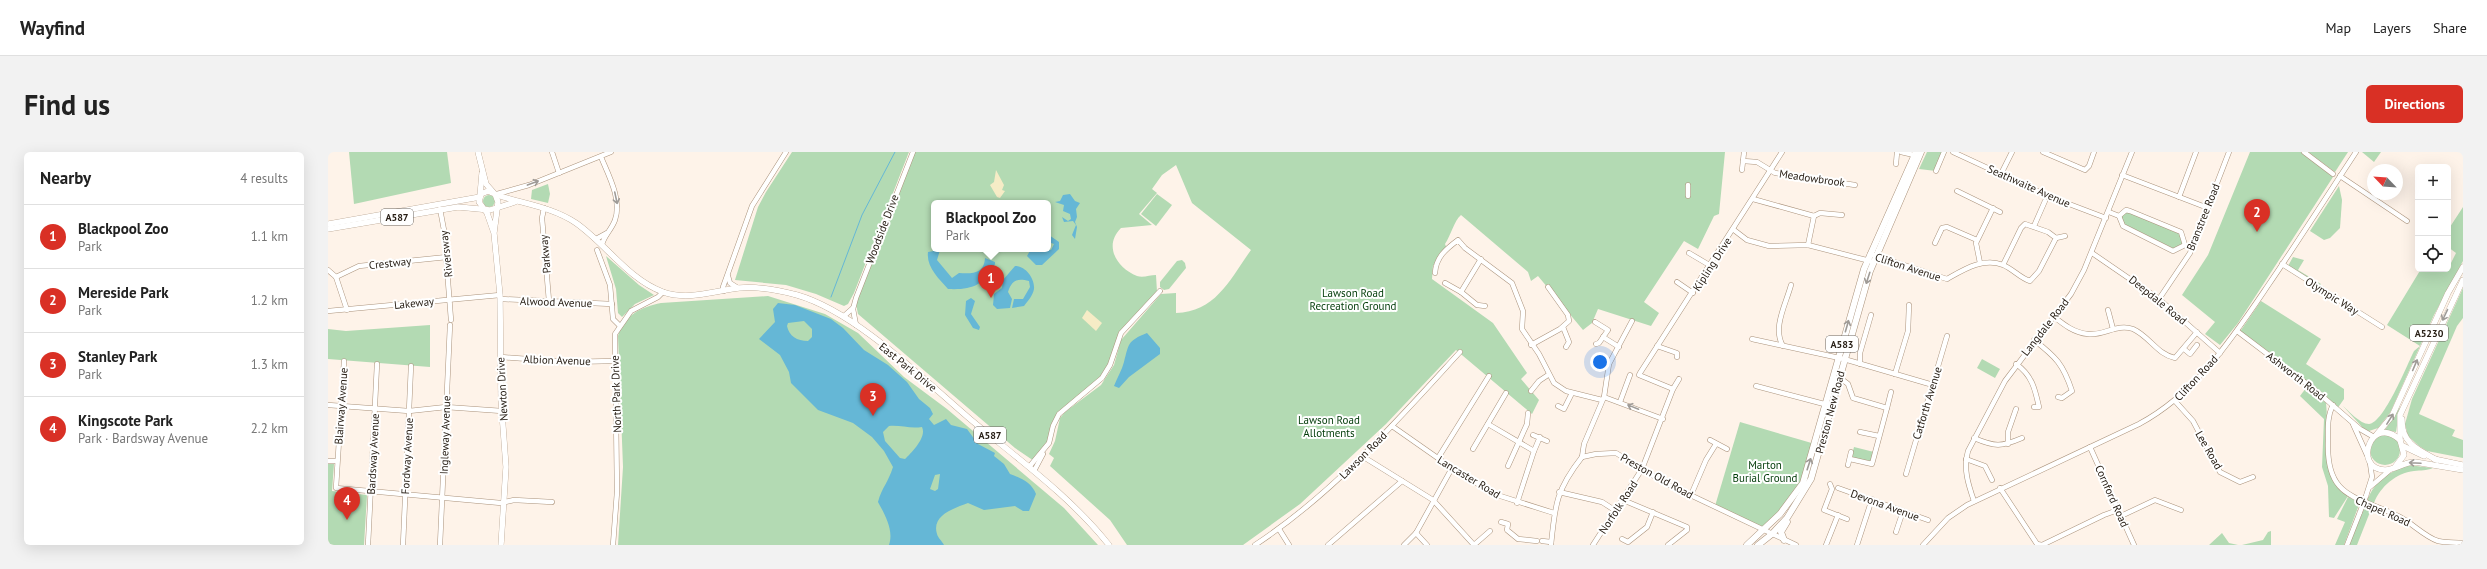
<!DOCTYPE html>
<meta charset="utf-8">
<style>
:root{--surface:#fff;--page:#f2f2f2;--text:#222;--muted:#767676;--line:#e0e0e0;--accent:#d93025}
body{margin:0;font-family:"PT Sans",sans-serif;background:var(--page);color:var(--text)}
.controls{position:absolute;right:12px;top:12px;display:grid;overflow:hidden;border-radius:6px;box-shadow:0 4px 16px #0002}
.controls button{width:36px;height:36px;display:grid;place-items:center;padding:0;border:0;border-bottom:1px solid var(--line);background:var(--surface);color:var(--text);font:20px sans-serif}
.compass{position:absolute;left:2039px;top:12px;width:36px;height:36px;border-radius:50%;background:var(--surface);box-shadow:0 4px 16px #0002;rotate:295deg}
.you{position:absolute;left:1272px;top:210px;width:14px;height:14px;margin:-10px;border:3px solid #fff;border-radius:50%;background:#1a73e8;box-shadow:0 0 0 6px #1a73e833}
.badge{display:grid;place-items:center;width:26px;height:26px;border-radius:50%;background:var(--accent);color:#fff;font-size:13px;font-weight:700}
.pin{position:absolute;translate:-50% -33px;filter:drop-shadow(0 1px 2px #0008)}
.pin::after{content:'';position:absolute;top:21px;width:14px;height:12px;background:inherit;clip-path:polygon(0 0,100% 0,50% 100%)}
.popup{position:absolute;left:603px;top:48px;width:120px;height:52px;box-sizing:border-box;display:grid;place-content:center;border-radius:6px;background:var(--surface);filter:drop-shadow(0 1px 3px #0005);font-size:13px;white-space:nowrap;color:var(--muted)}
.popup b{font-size:15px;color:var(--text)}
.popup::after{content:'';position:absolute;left:50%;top:100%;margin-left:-8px;border:8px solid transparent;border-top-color:var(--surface)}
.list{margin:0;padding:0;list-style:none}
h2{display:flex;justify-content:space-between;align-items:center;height:52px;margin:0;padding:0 16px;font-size:17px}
h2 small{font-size:13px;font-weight:400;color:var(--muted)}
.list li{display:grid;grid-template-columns:26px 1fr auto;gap:12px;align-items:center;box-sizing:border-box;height:64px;padding:0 16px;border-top:1px solid var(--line)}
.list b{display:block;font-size:15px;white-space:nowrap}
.list p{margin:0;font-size:13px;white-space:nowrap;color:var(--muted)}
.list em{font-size:13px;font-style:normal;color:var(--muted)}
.icon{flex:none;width:22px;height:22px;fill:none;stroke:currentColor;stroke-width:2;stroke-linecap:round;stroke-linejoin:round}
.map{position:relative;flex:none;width:2135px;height:393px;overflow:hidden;border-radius:6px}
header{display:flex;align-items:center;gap:24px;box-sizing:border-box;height:56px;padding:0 20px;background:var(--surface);border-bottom:1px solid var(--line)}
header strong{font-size:19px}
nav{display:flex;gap:22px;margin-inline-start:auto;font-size:14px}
.intro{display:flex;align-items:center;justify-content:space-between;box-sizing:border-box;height:96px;padding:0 24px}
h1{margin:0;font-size:28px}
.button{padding:10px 18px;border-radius:6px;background:var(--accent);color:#fff;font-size:14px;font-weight:700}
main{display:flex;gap:24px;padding:0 24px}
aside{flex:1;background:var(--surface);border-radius:6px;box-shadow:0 4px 16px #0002}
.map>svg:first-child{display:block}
</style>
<header>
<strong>Wayfind</strong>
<nav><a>Map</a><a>Layers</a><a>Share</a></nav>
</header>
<div class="intro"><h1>Find us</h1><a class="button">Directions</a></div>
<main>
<aside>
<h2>Nearby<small>4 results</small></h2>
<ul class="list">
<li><span class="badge">1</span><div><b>Blackpool Zoo</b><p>Park</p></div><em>1.1 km</em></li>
<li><span class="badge">2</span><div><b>Mereside Park</b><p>Park</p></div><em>1.2 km</em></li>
<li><span class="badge">3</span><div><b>Stanley Park</b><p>Park</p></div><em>1.3 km</em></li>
<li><span class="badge">4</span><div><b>Kingscote Park</b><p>Park · Bardsway Avenue</p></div><em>2.2 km</em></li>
</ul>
</aside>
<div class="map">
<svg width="2135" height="393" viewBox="0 0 2135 393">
<rect width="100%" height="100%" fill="#fef3e9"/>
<!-- green -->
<g fill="#b3dab3" fill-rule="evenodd">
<polygon points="21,0 119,0 123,31 26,52"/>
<polygon points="464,0 581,0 526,141 520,152 516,154 488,142 458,133 407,128 430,55 438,40"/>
<path d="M585 0H1397L1391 62 1386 64 1370 97 1356 89 1316 150 1331 161 1323 174 1270 157 1264 171 1255 178 1210 124 1203 129 1200 120 1133 63C1126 69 1123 83 1117 92L1119 97 1108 114 1105 113 1104 127 1165 171 1199 221 1193 227 1211 248 1204 262 1128 198 1058 272 972 352 915 393H799L782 368 722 314 726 306 721 302 727 289 732 266 737 260 773 233 786 213 793 188 833 142 848 141V161C888 160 902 127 923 98L864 51 848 13 834 23 824 37 829 41 811 62 824 73 793 76C775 94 789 116 809 124 815 126 822 123 828 123L829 140 793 181 779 219 731 262 724 283 706 309 687 296 530 162 528 152ZM606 51H720V97H606Z"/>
<polygon points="1599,0 1616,0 1608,19 1591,17"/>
<polygon points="1922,0 1973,0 2005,25 1910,171 1892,193 1877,182 1887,170 1854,143 1880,103"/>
<polygon points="1980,0 2020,0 2007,20"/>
<polygon points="2034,0 2053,0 2046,10"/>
<polygon points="220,32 222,42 220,51 203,47 204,38"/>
<polygon points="2011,34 2014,48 2012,76 2002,86 1996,88 1982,79"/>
<polygon points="829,42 844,53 828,74 813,62"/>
<circle cx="161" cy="49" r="6"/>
<path d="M2135 55V109L2106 163 2062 261 2050 276 2041 279 2035 276 2015 254C2021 259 2032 272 2041 272 2056 271 2079 213 2086 199L2092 194 2059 173 2093 117H2120L2128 101 2120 95V78Z"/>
<polygon points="1798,58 1853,80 1857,93 1845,99 1795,74 1791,64"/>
<polygon points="278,104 311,133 326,143 307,152 294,165 290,161 288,137"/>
<polygon points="1965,105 1976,108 1970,118 1993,132 1992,134 1960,114"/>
<polygon points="854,108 857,111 858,116 841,137 836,138 832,135 832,130 849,109"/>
<polygon points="2135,136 2135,166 2129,174 2091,262 2127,278 2124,284 2135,288 2135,306 2099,299 2091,294 2080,284 2077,272 2084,247"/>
<path d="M440 144 497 162 530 181 576 225 619 257 736 356 770 393H290L295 315 290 184C296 163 313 155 333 151Z"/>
<polygon points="1933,149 1993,187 1978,212 2016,237 2016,247 2009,257 1911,181"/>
<polygon points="102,173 102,215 0,207 0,177 18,179"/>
<polygon points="1654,207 1672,217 1667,226 1649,216"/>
<path d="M1978 236 1998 251C2002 287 1988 316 2020 344L2006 366 2001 365 2000 334 1994 315 1996 267 1972 244Z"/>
<polygon points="2072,255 2068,280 2057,278"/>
<polygon points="1412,270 1487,292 1475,331 1436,378 1387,354"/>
<circle cx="2057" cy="298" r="15"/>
<polygon points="1526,295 1546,300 1543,310 1523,306"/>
<polygon points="0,312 6,312 4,339 39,343 36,393 0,393"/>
<path d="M2080 313 2105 316C2098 319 2093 318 2086 319 2068 321 2052 335 2046 351L2039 349C2047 328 2060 321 2080 313Z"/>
<polygon points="2020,345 2032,350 2016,393 2007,393 2017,370 2009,367"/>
<polygon points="2038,352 2044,355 2029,393 2021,393"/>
<polygon points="1943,379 1943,393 1914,393 1935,388 1940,380"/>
<polygon points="1894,381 1901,391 1910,393 1881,393"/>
</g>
<!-- sand -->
<g fill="#f6ecc6">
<polygon points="668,18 676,33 674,38 677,39 672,46 669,45 662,33 666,30"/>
<polygon points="759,158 774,171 768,179 754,166"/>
</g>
<!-- water -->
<g fill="#65b7d6" fill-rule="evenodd">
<polygon points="742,42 747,49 752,51 748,57 749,65 747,70 749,75 747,87 744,83 748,73 745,69 736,70 734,65 740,69 743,67 742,62 735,59 736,53 727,50 732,49 735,43"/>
<polygon points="721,83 731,90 731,97 714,113 708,113 699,104 703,97 723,98 726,92 720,90"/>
<path d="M612 98 609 108 624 126 631 121C644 122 656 122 657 106L667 110V112C656 134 643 138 620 137 611 127 598 115 600 100Z"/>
<path d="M687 114C698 114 707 127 706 137 705 143 700 149 696 154L684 156 686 147H695L702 135 701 129C689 126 684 128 680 140L684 147 682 156 669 157 665 153 666 142 674 136 675 128Z"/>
<polygon points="643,146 647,149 643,162 652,175 651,178 645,176 637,163 638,149"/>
<path d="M450 151 467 153 503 167 515 176 536 198 560 213 579 230 591 247 602 256 605 262 601 267 606 273 618 267 623 273 639 277 650 292 667 301 666 304 676 312 682 322C693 326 704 331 708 342L701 359H695L687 354 656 358 640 351C627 356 603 363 609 382 610 386 614 389 616 393H561C566 378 557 363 550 350 554 335 560 331 565 315L556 299 544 285 525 271 490 258 463 231 461 220 452 203 431 187 447 170 445 157ZM476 169 484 177V185L480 189C469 189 461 184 459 174L460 171ZM561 274C573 273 582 277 594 275 599 285 584 300 577 307L572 306 557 289 555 280ZM612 322 610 337 607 339 602 337 607 323Z"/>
<path d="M819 181 832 196V202L801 225 791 236 786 234C789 226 794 218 796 210 801 192 799 189 819 181Z"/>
</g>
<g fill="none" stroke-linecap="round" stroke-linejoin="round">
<!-- stream -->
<polyline stroke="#65b7d6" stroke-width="1" points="503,145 534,63 567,0"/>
<!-- minor casing -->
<g stroke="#ab937c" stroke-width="5.5">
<g id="minor">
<polyline points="224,0 231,21"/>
<polyline points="1416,0 1415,9 1429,10 1447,21 1527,33"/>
<polyline points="1573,0 1586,3"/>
<polyline points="1625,0 1720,44 1778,66"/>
<polyline points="1715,0 1757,18 1761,14 1766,0"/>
<polyline points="1976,0 2005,22"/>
<path d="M273 5C281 24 294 48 287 68 284 77 275 85 274 93"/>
<polyline points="1568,12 1569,0"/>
<polyline points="1414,18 1415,9"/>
<polyline points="1608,19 1616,0"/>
<polyline points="1673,22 1684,0"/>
<polyline points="1794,23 1880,56"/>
<polyline points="2012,24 2079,69"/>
<polyline points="1629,39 1672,60"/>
<polyline points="169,42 201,33 283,0"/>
<polyline points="1360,44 1360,33"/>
<polyline points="1851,45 1868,0"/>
<polyline points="1425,47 1486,64"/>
<polyline points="216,56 214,66 221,149"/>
<polyline points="112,57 116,78 123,168"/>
<polyline points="1781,60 1791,64 1798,58 1802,59 1853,80 1857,93 1864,96"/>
<polyline points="1486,64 1492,61 1514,63"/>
<polyline points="1791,64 1795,74 1845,99 1857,93"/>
<polyline points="1706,74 1717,49"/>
<polyline points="1406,78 1419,88 1441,94 1480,93 1542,109"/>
<polyline points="1728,86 1737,84"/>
<polyline points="268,87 279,81"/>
<polyline points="1607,91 1614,76 1619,75 1649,88"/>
<polyline points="1480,93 1486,64"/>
<polyline points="269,98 282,133 285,167 291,173"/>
<polyline points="1361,101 1383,114"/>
<polyline points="1764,101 1831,147 1892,201"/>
<path d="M1542 102 1619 127C1635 118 1655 105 1675 113 1685 117 1692 126 1702 129L1711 119 1728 86 1720 80 1697 72 1693 76 1675 113"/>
<polyline points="1153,107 1133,140 1149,153 1157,154"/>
<polyline points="1652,111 1648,91 1665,56"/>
<polyline points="1954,112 2054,175"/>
<polyline points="0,118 8,125 19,158"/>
<path d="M1107 121C1108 105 1118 97 1130 88L1137 96 1184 131 1195 159 1194 177 1211 202 1226 231 1238 239 1274 248"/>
<polyline points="400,124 402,131 410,136"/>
<polyline points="8,125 31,114 119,105"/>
<polyline points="1349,130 1365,141"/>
<polyline points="1117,131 1133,140"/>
<polyline points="396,139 395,135 424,54 458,0"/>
<polyline points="173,147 284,152"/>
<polyline points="1831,147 1862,101 1901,0"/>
<polyline points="1780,158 1785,177"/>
<polyline points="0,159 172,143"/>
<polyline points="516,164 525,156"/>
<path d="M1725 164C1735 172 1746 181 1760 182 1776 184 1789 171 1805 177 1821 184 1830 203 1847 206L1869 180"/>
<polyline points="1267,170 1280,178 1271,191 1268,192"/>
<polyline points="528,173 525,157 528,146 585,0"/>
<polyline points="1235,175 1241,190 1238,195"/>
<polyline points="1909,179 1987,238 2032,277 2046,285"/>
<polyline points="1275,185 1291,195"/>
<polyline points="1424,187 1516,207 1605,233"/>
<path d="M1706 188C1728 205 1735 212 1744 239L1734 246 1730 245"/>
<polyline points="1203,193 1232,177 1241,169 1240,163 1220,135"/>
<polyline points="1329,194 1349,201 1349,205"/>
<path d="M1455 194C1444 176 1458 152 1463 133"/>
<polyline points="1856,197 1862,202 1869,193"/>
<polyline points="173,205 239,210 286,209"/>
<polyline points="16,209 8,336 173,351 186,348 224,350"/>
<polyline points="1532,212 1532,201 1543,163"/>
<path d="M1688 212C1704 223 1707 237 1711 255H1706"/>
<polyline points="1567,222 1580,179 1581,153"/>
<polyline points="1504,231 1511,225 1520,232 1525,246 1559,256 1544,312 1522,307"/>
<polyline points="1428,234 1500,253"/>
<polyline points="1345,237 1311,223 1312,221 1454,0"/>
<polyline points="1203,239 1211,229 1220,223"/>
<polyline points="1276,245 1335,267"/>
<polyline points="1847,249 1865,269 1892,320 1912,330 1925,325"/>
<polyline points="1292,250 1302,223"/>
<polyline points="0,253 81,259 118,255 174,259"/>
<path d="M2005 253C1999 264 2000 277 2000 289 1998 348 2029 343 2072 365 2084 371 2097 385 2110 389 2118 391 2127 390 2135 391"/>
<polyline points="1230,254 1236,257 1244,241"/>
<polyline points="1559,256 1563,240"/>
<polyline points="1160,272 1206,299 1189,351"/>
<polyline points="2025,272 2039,303"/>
<polyline points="1064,274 1124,316 1166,342 1226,361"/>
<polyline points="1532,280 1551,284"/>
<polyline points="1205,283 1219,289"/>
<path d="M1646 286C1667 295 1673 295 1694 286"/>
<polyline points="1382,288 1399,297"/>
<polyline points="1680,292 1680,280 1688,257"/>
<polyline points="1762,295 1806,393"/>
<polyline points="1145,297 1178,241"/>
<polyline points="1206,299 1212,285"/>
<polyline points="1034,304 1105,348 1146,393"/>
<polyline points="1254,305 1256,292 1276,245 1281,212 1304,169"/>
<polyline points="1110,306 1161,224"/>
<polyline points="1638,307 1657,314 1664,328"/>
<polyline points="0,309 9,309"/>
<polyline points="1520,313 1523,300"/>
<polyline points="1180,314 1199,272 1200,261"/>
<polyline points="701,315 721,291 725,274 731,262 774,226 782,213 793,181 832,139"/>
<polyline points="706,319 715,302"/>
<polyline points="1578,322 1619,184"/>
<polyline points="1502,332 1504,337 1496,358 1519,367"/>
<polyline points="2042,335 2062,318"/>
<polyline points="1510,336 1600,368"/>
<polyline points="1672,336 1709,392 1714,393 1776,363 1790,358"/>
<polyline points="1231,340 1274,350 1288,359"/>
<polyline points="1363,343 1378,308 1388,292"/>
<polyline points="2038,344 2044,325 2042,311"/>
<polyline points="1295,348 1359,375 1359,378 1340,393"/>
<path d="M1646 349C1640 332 1635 316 1640 299L1677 229 1743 142 1756 118 1804 0"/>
<polyline points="1793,364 1827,348 1853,358"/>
<polyline points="1173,370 1180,372 1179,378 1190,387 1209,389"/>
<polyline points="951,377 961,393"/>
<polyline points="1568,380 1575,359"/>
<polyline points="1088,381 1099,393"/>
<polyline points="1294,387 1300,390 1319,375 1325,360"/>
<polyline points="1214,389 1223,390"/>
<polyline points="40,393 49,212"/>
<polyline points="75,393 83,214"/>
<polyline points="112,393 122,173"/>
<polyline points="285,393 289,340 287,182 303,159 330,145 335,140"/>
<path d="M927 393C1006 341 1068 270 1132 200"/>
<polyline points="1000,393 1074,329"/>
<polyline points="1076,393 1088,381 1124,316"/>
<polyline points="1146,393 1162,379"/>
<path d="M1223 393C1227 353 1228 338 1254 305L1268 302 1288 301 1339 332 1468 393"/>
<polyline points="1265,393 1314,317 1345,237 1351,227"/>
<polyline points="1498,393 1510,363"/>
<polyline points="1529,393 1544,347"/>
<path d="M1595 393 1620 366 1639 353 1811 272C1869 241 1905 185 1941 132 1971 88 1999 44 2028 0"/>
<polyline points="2019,393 2032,360"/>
</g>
</g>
<!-- major casing -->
<g stroke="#ab937c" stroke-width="6">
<g id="major">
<polyline points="150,0 158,32 165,40"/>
<path d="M169 43C196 52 224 55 248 71 278 92 300 127 335 140 360 149 385 139 411 136 431 134 450 138 469 143 528 160 595 227 642 267 690 307 742 344 781 393"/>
<polyline points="152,44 154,21"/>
<polyline points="0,72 152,45"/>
<polyline points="0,77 130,55 162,58 187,50"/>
<polyline points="166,81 170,50 167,42 160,39 153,42 151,50 159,61 166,81 172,143 173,247 178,315 173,393"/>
<path d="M2074 267C2073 291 2090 298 2109 308"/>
<polyline points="2049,282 2064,264 2120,141 2135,115"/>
<polyline points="2072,288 2072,263 2135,128"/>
<polyline points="2075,294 2096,304"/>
<polyline points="2106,307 2135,313"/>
<path d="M2067 315 2076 303 2072 288C2043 261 2024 317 2057 318 2067 318 2076 310 2087 310L2135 318"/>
</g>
</g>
<!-- highway casing -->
<g stroke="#ab937c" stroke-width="7">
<g id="highway">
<polyline points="1456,388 1453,380 1459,370"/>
<polyline points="1419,393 1452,362 1475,331 1536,117 1588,0"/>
<polyline points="1430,393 1444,382 1459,366 1483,327 1542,119 1593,0"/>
</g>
</g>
<!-- minor -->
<use href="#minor" stroke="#fff" stroke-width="4.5"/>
<!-- major -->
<use href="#major" stroke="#fff" stroke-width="5.5"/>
<!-- highway -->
<use href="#highway" stroke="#fff" stroke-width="6"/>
<!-- minor-bridge casing -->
<g stroke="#ab937c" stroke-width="5.5" stroke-linecap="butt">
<polyline id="minor-bridge" points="2032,360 2038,344"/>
</g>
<!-- minor-bridge -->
<use href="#minor-bridge" stroke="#fff" stroke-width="4.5"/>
</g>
<!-- one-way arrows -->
<defs><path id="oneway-shaft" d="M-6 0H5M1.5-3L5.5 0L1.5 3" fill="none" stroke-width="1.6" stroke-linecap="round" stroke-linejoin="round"/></defs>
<g stroke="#9f9b97">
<use href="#oneway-shaft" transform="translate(205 31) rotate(-20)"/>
<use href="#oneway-shaft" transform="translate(288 46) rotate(78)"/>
<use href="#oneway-shaft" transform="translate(1540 126) rotate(108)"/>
<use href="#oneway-shaft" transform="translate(2117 163) rotate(115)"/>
<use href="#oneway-shaft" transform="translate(1519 174) rotate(-74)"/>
<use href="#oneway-shaft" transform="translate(2087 213) rotate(-67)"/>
<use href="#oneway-shaft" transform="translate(1305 255) rotate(-158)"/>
<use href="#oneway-shaft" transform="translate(2062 267) rotate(-58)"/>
<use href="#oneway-shaft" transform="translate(2087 311) rotate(-177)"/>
<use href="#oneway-shaft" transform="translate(1481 312) rotate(-72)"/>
</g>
<g text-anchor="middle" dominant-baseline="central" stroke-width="4" stroke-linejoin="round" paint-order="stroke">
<!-- shield labels -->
<g fill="#fff" stroke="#69635d" stroke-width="1">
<rect x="53" y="57" width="32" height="16" rx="3"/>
<rect x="2082" y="173" width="38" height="16" rx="3"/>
<rect x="1498" y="184" width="32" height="16" rx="3"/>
<rect x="646" y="275" width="32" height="16" rx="3"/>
</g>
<g font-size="10" font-weight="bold" fill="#292017">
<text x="69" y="65">A587</text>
<text x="2101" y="181">A5230</text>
<text x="1514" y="192">A583</text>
<text x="662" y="283">A587</text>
</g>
<!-- street labels -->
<g font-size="11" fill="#292017" stroke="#fff">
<text transform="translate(1484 26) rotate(8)">Meadowbrook</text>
<text transform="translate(1701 34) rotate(24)">Seathwaite Avenue</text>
<text transform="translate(1875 65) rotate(-68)">Branstree Road</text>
<text transform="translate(554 77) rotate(-69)">Woodside Drive</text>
<text transform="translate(118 102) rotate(-96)">Riversway</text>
<text transform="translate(217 102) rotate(-95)">Parkway</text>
<text transform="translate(62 111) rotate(-6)">Crestway</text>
<text transform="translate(1384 112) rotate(-57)">Kipling Drive</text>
<text transform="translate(1580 115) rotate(18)">Clifton Avenue</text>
<text transform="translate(2004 144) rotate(32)">Olympic Way</text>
<text transform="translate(1830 148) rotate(39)">Deepdale Road</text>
<text transform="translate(228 150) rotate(2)">Alwood Avenue</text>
<text transform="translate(86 151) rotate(-6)">Lakeway</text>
<text transform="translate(1717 175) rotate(-52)">Langdale Road</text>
<text transform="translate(229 208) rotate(2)">Albion Avenue</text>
<text transform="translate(580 215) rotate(39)">East Park Drive</text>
<text transform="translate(1968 224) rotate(38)">Ashworth Road</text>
<text transform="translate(1868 226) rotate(-47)">Clifton Road</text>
<text transform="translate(174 237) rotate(-93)">Newton Drive</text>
<text transform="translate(288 242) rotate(-92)">North Park Drive</text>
<text transform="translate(1599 251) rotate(-73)">Catforth Avenue</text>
<text transform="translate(13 254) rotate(-86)">Blairway Avenue</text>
<text transform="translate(1502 260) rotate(-75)">Preston New Road</text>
<text transform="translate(117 283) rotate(-88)">Ingleway Avenue</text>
<text transform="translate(1881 298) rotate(60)">Lee Road</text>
<text transform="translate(45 302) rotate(-87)">Bardsway Avenue</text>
<text transform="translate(1035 303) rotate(-45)">Lawson Road</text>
<text transform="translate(79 304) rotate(-87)">Fordway Avenue</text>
<text transform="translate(1329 324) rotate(29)">Preston Old Road</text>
<text transform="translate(1141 325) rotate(31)">Lancaster Road</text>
<text transform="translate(1784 344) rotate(66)">Cornford Road</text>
<text transform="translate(1557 353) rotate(20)">Devona Avenue</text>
<text transform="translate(1290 355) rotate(-57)">Norfolk Road</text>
<text transform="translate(2055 359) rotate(24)">Chapel Road</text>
</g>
<!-- park labels -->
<g font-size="11" fill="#013b08" stroke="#fff">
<text x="1025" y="141">Lawson Road<tspan x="1025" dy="13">Recreation Ground</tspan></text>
<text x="1001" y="268">Lawson Road<tspan x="1001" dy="13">Allotments</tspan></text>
<text x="1437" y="313">Marton<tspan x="1437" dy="13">Burial Ground</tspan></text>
</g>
</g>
</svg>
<div class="controls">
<button>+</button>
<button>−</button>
<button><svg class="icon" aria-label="locate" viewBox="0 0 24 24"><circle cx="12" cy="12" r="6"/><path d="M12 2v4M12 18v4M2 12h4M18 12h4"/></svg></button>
</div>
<svg class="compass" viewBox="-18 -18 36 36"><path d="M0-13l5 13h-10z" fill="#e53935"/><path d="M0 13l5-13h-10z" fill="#767676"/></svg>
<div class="you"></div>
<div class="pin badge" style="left:663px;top:146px">1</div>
<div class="popup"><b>Blackpool Zoo</b>Park</div>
<div class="pin badge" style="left:1929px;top:80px">2</div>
<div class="pin badge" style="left:545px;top:264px">3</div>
<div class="pin badge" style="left:19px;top:368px">4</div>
</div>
</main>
